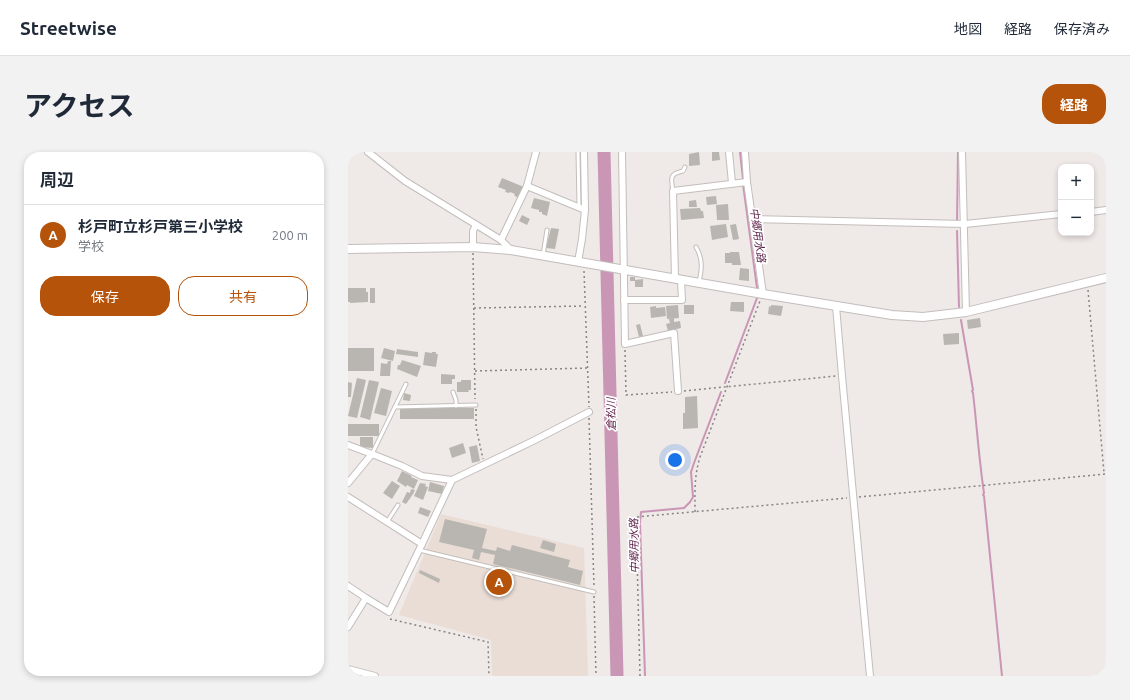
<!DOCTYPE html>
<html lang="ja">
<meta charset="utf-8">
<style>
:root{--surface:#fff;--page:#f2f2f3;--text:#1f2937;--muted:#747a83;--line:#e0e1e3;--accent:#b45309}
body{margin:0;font-family:Ubuntu,"Noto Sans JP",sans-serif;background:var(--page);color:var(--text)}
.controls{position:absolute;right:12px;top:12px;display:grid;overflow:hidden;border-radius:8px;box-shadow:0 2px 6px #0003}
.controls button{width:36px;height:36px;display:grid;place-items:center;padding:0;border:0;border-bottom:1px solid var(--line);background:var(--surface);color:var(--text);font:20px sans-serif}
.you{position:absolute;left:327px;top:308px;width:14px;height:14px;margin:-10px;border:3px solid #fff;border-radius:50%;background:#1a73e8;box-shadow:0 0 0 6px #1a73e833}
.badge{display:grid;place-items:center;width:26px;height:26px;border-radius:50%;background:var(--accent);color:#fff;font-size:13px;font-weight:700}
.pin{position:absolute;translate:-50% -50%;border:2px solid #fff;box-shadow:0 1px 4px #0006}
.list{margin:0;padding:0;list-style:none}
h2{display:flex;justify-content:space-between;align-items:center;height:52px;margin:0;padding:0 16px;font-size:17px}
h2 small{font-size:13px;font-weight:400;color:var(--muted)}
.list li{display:grid;grid-template-columns:26px 1fr auto;gap:12px;align-items:center;box-sizing:border-box;height:60px;padding:0 16px;border-top:1px solid var(--line)}
.list b{display:block;font-size:15px;white-space:nowrap}
.list p{margin:0;font-size:13px;white-space:nowrap;color:var(--muted)}
.list em{font-size:13px;font-style:normal;color:var(--muted)}
.actions{display:flex;gap:8px;padding:12px 16px}
.actions a{flex:1;padding:9px 0;border:1px solid var(--accent);border-radius:16px;text-align:center;font-size:14px;color:var(--accent)}
.actions .main{background:var(--accent);color:#fff}
.map{position:relative;flex:none;width:758px;height:524px;overflow:hidden;border-radius:16px}
header{display:flex;align-items:center;gap:24px;box-sizing:border-box;height:56px;padding:0 20px;background:var(--surface);border-bottom:1px solid var(--line)}
header strong{font-size:19px}
nav{display:flex;gap:22px;margin-inline-start:auto;font-size:14px}
.intro{display:flex;align-items:center;justify-content:space-between;box-sizing:border-box;height:96px;padding:0 24px}
h1{margin:0;font-size:28px}
.button{padding:10px 18px;border-radius:16px;background:var(--accent);color:#fff;font-size:14px;font-weight:700}
main{display:flex;gap:24px;padding:0 24px}
aside{flex:1;background:var(--surface);border-radius:16px;box-shadow:0 2px 6px #0003}
.map>svg:first-child{display:block}
</style>
<header>
<strong>Streetwise</strong>
<nav><a>地図</a><a>経路</a><a>保存済み</a></nav>
</header>
<div class="intro"><h1>アクセス</h1><a class="button">経路</a></div>
<main>
<aside>
<h2>周辺<small></small></h2>
<ul class="list">
<li><span class="badge">A</span><div><b>杉戸町立杉戸第三小学校</b><p>学校</p></div><em>200 m</em></li>
</ul>
<div class="actions"><a class="main">保存</a><a>共有</a></div>
</aside>
<div class="map">
<svg width="758" height="524" viewBox="0 0 758 524">
<rect width="100%" height="100%" fill="#efe9e7"/>
<!-- built -->
<polygon fill="#eaddd6" points="93,362 236,396 240,524 144,524 143,488 51,463"/>
<g fill="none" stroke-linecap="round" stroke-linejoin="round">
<!-- stream -->
<g stroke="#ca96b5" stroke-width="2">
<polyline points="392,0 395,27"/>
<polyline points="395,32 409,136"/>
<polyline points="609,70 610,0"/>
<polyline points="609,79 611,155"/>
<path d="M613 168 625 238 624 239 625 241C629 275 631 308 636 341L635 343 636 344 654 524"/>
<polyline points="377,231 409,146"/>
<polyline points="297,524 292,371 293,360 336,356 342,350 345,345 343,320 346,311 373,240"/>
</g>
<!-- river -->
<polyline stroke="#ca96b5" stroke-width="13" points="256,0 269,524"/>
</g>
<!-- building -->
<g fill="#b9b6b2">
<polygon points="351,0 352,13 341,14 341,2"/>
<polygon points="364,0 371,0 372,8 364,9"/>
<polygon points="154,26 176,35 171,47 166,43 167,42 162,40 161,41 157,40 158,38 150,35"/>
<polygon points="368,44 369,52 359,53 358,45"/>
<polygon points="186,46 202,50 199,64 194,62 194,60 191,60 191,58 183,56"/>
<polygon points="348,48 349,55 341,55 341,49"/>
<polygon points="380,52 381,68 369,68 368,53"/>
<polygon points="352,56 353,59 355,59 356,66 333,68 332,57"/>
<polygon points="174,63 182,67 179,73 171,69"/>
<polygon points="378,72 380,85 364,88 362,74"/>
<polygon points="388,72 391,87 385,88 382,73"/>
<polygon points="203,76 211,77 207,97 198,96"/>
<polygon points="382,100 391,100 393,113 384,113 384,111 377,111 377,101 382,101"/>
<polygon points="392,116 401,117 401,129 391,128"/>
<polygon points="282,125 287,125 287,128 295,127 295,135 287,135 287,129 282,129"/>
<polygon points="0,136 18,136 18,140 20,140 20,150 2,151 2,150 0,150"/>
<rect x="22" y="136" width="5" height="15"/>
<polygon points="383,150 396,150 396,160 382,159"/>
<polygon points="330,153 331,166 319,167 318,154"/>
<rect x="336" y="153" width="10" height="9"/>
<polygon points="423,153 435,154 433,164 420,162 421,154 423,155"/>
<polygon points="308,154 308,156 317,155 318,164 303,166 302,155"/>
<polygon points="326,166 326,170 332,169 333,176 320,179 318,172 322,171 321,167"/>
<polygon points="632,166 633,175 620,177 619,168"/>
<polygon points="292,172 295,184 291,185 288,173"/>
<polygon points="611,181 611,192 596,193 595,182"/>
<rect x="0" y="196" width="26" height="23"/>
<polygon points="36,196 47,199 45,209 33,206"/>
<polygon points="49,197 70,200 70,205 48,202"/>
<polygon points="77,200 84,201 84,200 88,200 88,202 90,202 88,215 75,213"/>
<polygon points="54,208 73,214 69,225 49,217 50,213 52,213"/>
<polygon points="40,209 43,209 42,224 32,224 33,211 39,212"/>
<polygon points="93,222 107,223 107,227 104,227 104,232 93,232"/>
<polygon points="9,226 18,228 9,266 0,264"/>
<polygon points="21,228 31,230 22,268 12,265"/>
<polygon points="113,228 123,228 123,238 120,238 121,240 109,240 109,230 113,230"/>
<polygon points="0,230 4,231 3,245 0,245"/>
<polygon points="33,236 44,239 38,264 26,261"/>
<polygon points="56,241 63,243 62,249 55,248"/>
<polygon points="349,244 350,276 335,277 335,261 337,261 337,245"/>
<rect x="52" y="256" width="74" height="11"/>
<rect x="0" y="272" width="31" height="12"/>
<polygon points="12,285 25,285 25,296 12,295"/>
<polygon points="115,291 118,301 104,306 101,296"/>
<polygon points="129,293 132,309 124,311 121,295"/>
<polygon points="54,319 64,324 63,325 70,328 66,337 59,333 58,335 49,329"/>
<polygon points="44,329 52,334 44,347 35,341"/>
<polygon points="82,330 96,334 94,342 80,339"/>
<polygon points="72,331 78,332 77,334 80,335 75,348 66,344"/>
<polygon points="63,337 67,338 65,342 58,352 54,350 59,340 62,341"/>
<polygon points="72,355 83,359 80,365 70,361"/>
<polygon points="97,367 139,377 134,396 148,399 149,395 162,399 164,393 222,408 220,415 235,419 232,433 145,412 147,403 133,400 131,408 124,406 126,398 91,390"/>
<polygon points="195,388 208,392 206,400 192,396"/>
<polygon points="72,418 92,427 91,431 71,421"/>
</g>
<g fill="none" stroke-linecap="round" stroke-linejoin="round">
<!-- service casing -->
<g stroke="#c3bebc" stroke-width="5">
<g id="service">
<polyline points="230,0 231,55"/>
<path d="M325 39C323 26 321 22 335 19L337 15"/>
<path d="M348 95C355 107 354 117 351 130"/>
<polyline points="195,103 199,78"/>
<polyline points="105,240 108,248 108,254"/>
<polyline points="47,255 128,253"/>
<polyline points="24,302 58,232"/>
<polyline points="39,370 50,353"/>
<polyline points="71,398 246,440"/>
</g>
</g>
<!-- minor casing -->
<g stroke="#c3bebc" stroke-width="8">
<g id="minor">
<polyline points="20,0 57,29 153,88 163,98"/>
<polyline points="274,0 277,192 326,181 330,239"/>
<polyline points="381,0 384,31"/>
<polyline points="397,0 399,30 415,142"/>
<polyline points="614,0 618,160"/>
<polyline points="179,34 237,58"/>
<polyline points="743,60 758,58"/>
<polyline points="405,67 617,72 713,62"/>
<polyline points="153,88 179,34 188,0"/>
<polyline points="125,95 125,79 128,73"/>
<polyline points="230,110 234,87 237,58 236,0"/>
<polyline points="327,127 325,39 399,30"/>
<polyline points="276,148 334,148 333,128"/>
<polyline points="488,154 494,224 522,524"/>
<polyline points="0,293 24,302 0,331"/>
<polyline points="24,302 54,314 74,324 104,328"/>
<polyline points="0,345 74,392"/>
<polyline points="0,434 18,446"/>
<polyline points="0,475 18,446 41,460 74,392 104,328 185,289 241,260"/>
<polyline points="0,517 27,524"/>
</g>
</g>
<!-- tertiary casing -->
<g stroke="#c3bebc" stroke-width="10">
<polyline id="tertiary" points="0,97 125,95 163,98 415,142 544,163 575,165 618,160 758,126"/>
</g>
<!-- path -->
<g stroke="#888483" stroke-width="1.5" stroke-dasharray="2 3" stroke-linecap="butt">
<polyline points="125,101 127,247"/>
<polyline points="236,119 241,255"/>
<polyline points="740,138 756,321"/>
<polyline points="126,156 236,154"/>
<polyline points="277,198 278,243 324,240"/>
<polyline points="127,219 239,216"/>
<polyline points="336,239 488,224"/>
<polyline points="128,257 128,275 135,307"/>
<polyline points="241,266 246,435"/>
<polyline points="511,345 758,322"/>
<path d="M347 360C347 339 346 325 352 305L412 149"/>
<polyline points="246,444 248,524"/>
<polyline points="42,467 140,490 141,524"/>
<polyline points="292,524 288,365 499,346"/>
</g>
<!-- service -->
<use href="#service" stroke="#fff" stroke-width="3"/>
<!-- minor -->
<use href="#minor" stroke="#fff" stroke-width="6"/>
<!-- tertiary -->
<use href="#tertiary" stroke="#fff" stroke-width="8"/>
</g>
<g text-anchor="middle" dominant-baseline="central" stroke-width="3.5" stroke-linejoin="round" paint-order="stroke">
<!-- water labels -->
<g font-size="11" font-style="italic" fill="#5c1f48" stroke="#fff">
<text transform="translate(410 83) rotate(82)">中郷用水路</text>
<text transform="translate(263 262) rotate(-91)">倉松川</text>
<text transform="translate(286 394) rotate(-91)">中郷用水路</text>
</g>
</g>
</svg>
<div class="controls">
<button>+</button>
<button>−</button>
</div>
<div class="you"></div>
<div class="pin badge" style="left:151px;top:430px">A</div>
</div>
</main>
